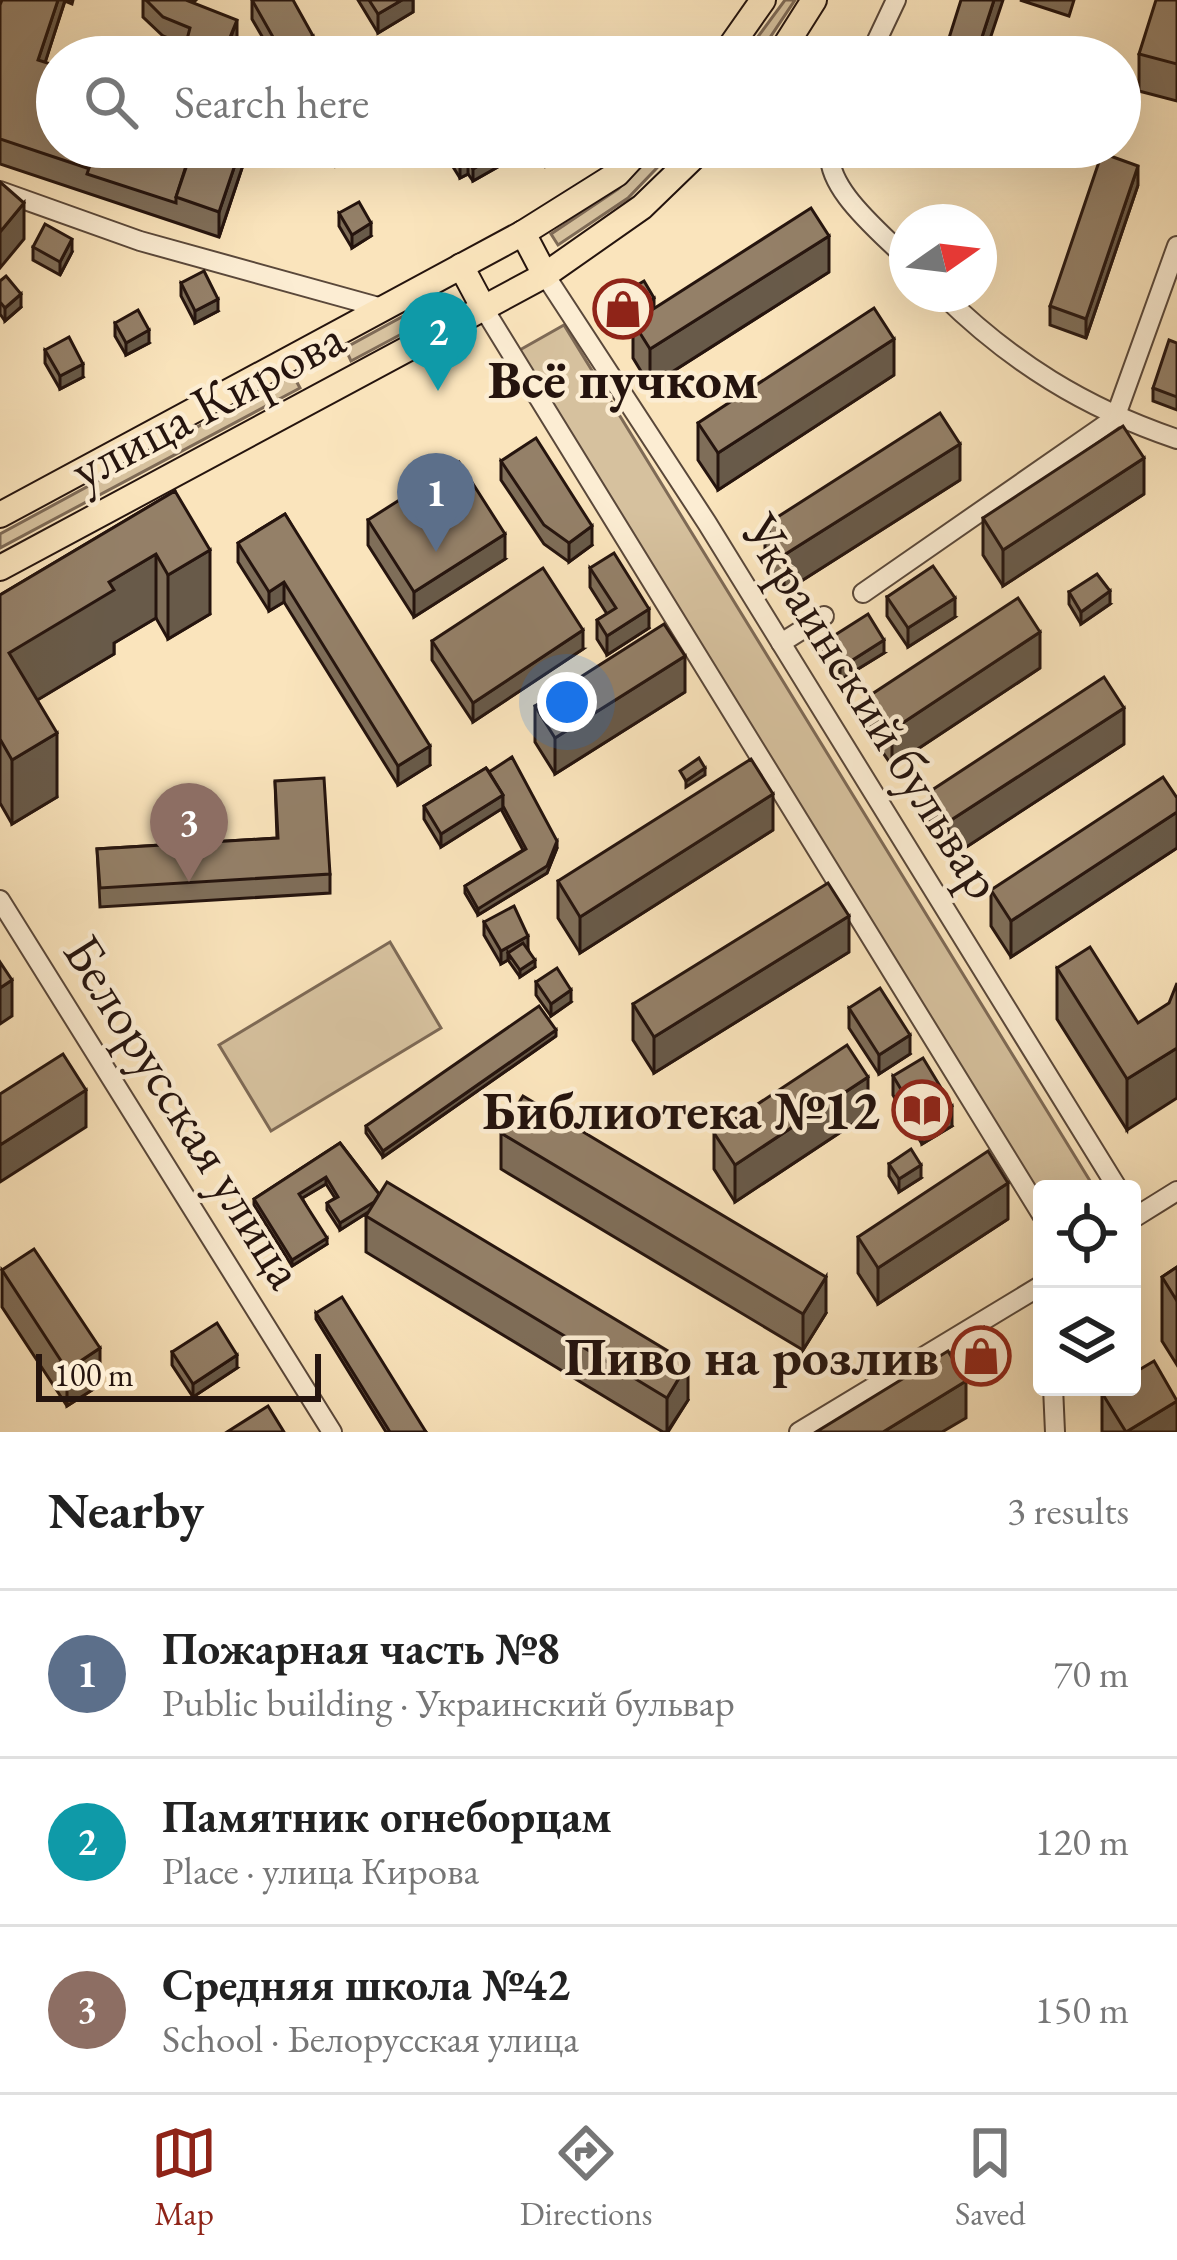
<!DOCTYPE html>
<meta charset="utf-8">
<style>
:root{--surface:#fff;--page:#f2f2f2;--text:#222;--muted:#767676;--line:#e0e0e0;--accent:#8f2418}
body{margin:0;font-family:"EB Garamond",serif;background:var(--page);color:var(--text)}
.controls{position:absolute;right:36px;bottom:36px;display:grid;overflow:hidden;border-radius:12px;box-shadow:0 12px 48px #0002}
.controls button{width:108px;height:108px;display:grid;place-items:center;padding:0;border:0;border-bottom:3px solid var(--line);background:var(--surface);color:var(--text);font:60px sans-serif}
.compass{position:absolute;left:889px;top:204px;width:108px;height:108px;border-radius:50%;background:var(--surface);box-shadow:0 12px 48px #0002;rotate:76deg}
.scale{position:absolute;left:36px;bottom:30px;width:285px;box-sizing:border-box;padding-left:12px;border:6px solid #25140e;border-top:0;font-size:33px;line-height:42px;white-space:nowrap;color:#25140e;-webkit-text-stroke:9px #fcedd3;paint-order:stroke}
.you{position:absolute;left:567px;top:702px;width:42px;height:42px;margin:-30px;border:9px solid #fff;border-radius:50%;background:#1a73e8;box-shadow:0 0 0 18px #1a73e833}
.badge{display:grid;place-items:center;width:78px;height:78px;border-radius:50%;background:var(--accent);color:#fff;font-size:39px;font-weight:700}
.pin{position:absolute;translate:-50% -99px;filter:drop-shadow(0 3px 6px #0008)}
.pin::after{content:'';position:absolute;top:63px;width:42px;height:36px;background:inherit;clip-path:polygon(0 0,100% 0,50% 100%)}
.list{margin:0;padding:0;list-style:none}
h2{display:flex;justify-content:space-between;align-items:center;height:156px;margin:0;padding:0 48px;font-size:51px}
h2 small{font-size:39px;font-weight:400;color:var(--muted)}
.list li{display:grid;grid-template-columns:78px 1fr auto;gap:36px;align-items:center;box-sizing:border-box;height:168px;padding:0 48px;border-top:3px solid var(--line)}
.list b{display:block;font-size:45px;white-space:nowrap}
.list p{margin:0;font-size:39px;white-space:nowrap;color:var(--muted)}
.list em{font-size:39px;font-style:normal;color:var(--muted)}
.icon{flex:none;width:66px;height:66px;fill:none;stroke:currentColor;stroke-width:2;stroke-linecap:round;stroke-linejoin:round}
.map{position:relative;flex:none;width:1177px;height:1432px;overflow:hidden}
.search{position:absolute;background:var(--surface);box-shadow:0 12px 48px #0002;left:36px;right:36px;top:36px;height:132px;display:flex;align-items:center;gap:30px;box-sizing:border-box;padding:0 42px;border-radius:66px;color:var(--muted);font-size:45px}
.sheet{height:660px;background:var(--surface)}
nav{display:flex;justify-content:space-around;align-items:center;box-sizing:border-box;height:168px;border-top:3px solid var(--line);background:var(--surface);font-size:33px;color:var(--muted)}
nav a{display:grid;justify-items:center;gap:6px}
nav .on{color:var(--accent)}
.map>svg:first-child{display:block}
</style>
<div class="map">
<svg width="1177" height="1432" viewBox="0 0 1177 1432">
<rect width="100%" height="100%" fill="#fae4bc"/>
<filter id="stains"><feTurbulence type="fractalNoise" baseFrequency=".00167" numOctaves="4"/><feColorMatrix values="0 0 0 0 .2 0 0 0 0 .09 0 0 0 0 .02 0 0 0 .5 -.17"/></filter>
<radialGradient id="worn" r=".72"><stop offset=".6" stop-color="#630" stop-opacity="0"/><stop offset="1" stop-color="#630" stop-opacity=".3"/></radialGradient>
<!-- green -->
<g fill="#d6c19e" stroke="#7e6a56" stroke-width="3">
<polygon points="785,0 795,0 757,57 743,57"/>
<polygon points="661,147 677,147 628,198 558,245 551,234 618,189"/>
<polygon points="431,301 439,314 351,361 345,348"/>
<polygon points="564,325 1095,1189 1042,1189 1042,1205 518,351"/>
<polygon points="293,375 300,388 0,548 0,534"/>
<polygon points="390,942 441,1028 271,1131 219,1045"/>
</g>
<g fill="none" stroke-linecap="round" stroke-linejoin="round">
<!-- minor casing -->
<g stroke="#5a483a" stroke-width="22">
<g id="minor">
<polyline points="869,57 896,0"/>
<path d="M831 147C821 186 883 234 907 259"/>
<polyline points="0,191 140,241 382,308"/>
<polyline points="545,275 707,523 1118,1189"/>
<path d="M942 294C1011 362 1085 408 1177 439"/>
<polyline points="484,309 1042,1215"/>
<polyline points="863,593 1115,418 1177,246"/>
<polyline points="781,643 824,616"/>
<polyline points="0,900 332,1432"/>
<polyline points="1132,1219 1177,1191"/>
<polyline points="1053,1387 1055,1432"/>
<polyline points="799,1432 1042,1285"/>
</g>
</g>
<!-- major casing -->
<g stroke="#25140e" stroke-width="28">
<g id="major">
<polyline points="723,57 763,0"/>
<polyline points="778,57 814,0"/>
<polyline points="523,233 545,275"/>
<polyline points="461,266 484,309"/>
<polyline points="0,515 523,233 617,174 642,147"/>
<polyline points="0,568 545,275 642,207 704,147"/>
</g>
</g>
<!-- minor -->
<use href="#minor" stroke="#fcedd3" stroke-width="18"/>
<!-- major -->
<use href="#major" stroke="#fae4bc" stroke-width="24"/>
</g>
<!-- wall -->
<g fill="#7f6e59" stroke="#25140e" stroke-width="3">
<polygon points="2,0 73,0 72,4 65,1 45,62 57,147 186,166 249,147 219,237 0,164 0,5"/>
<polygon points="143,0 196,0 193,3 237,39 235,43 271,57 185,57 185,45 163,36 143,17"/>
<polygon points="252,0 313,55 309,57 274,57 252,19"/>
<polygon points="358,0 413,0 413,12 378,33"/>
<polygon points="1020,0 1074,0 1069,16"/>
<polygon points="1177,0 1177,101 1139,91 1139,54"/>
<polygon points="326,147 370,147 370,149 336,166"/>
<polygon points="534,147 559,147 561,156 546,166"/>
<polygon points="450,149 510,160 473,181 468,174 460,178 450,162"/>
<polygon points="1138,185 1086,338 1050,325 1050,306"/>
<polygon points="339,213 371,236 352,248 339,226"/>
<polygon points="33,247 72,252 60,275 33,260"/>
<polygon points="829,272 650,386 633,358 633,323 625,328 615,311 615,298 654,309"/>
<polygon points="0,281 21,307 5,321 0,314"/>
<polygon points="181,283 218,311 195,323 181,296"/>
<polygon points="115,323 149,343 126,355 115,336"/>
<polygon points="1177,343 1177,410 1153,401 1153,388"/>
<polygon points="45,350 83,377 60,389 45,363"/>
<polygon points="894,375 718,490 698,460 698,423"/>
<polygon points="501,461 592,545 569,562 544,544 501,480"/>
<polygon points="960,480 784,592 765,561 765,525"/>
<polygon points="175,491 210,614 168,639 156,618 114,643 114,654 37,700 57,797 12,824 0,803 0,595"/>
<polygon points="1144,494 1003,586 983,555 983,518"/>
<polygon points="285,514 430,765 398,785 284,602 269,611 238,562 238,543"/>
<polygon points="368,520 505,559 414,617 368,545"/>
<polygon points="590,568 649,628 607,655 597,639 597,620 607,614 590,587"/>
<polygon points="1069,592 1110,604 1081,624 1069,604"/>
<polygon points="887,597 955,617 908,647 887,616"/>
<polygon points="432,641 583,649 473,722 432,660"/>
<polygon points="824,642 884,653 840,680 824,654"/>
<polygon points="1040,668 892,766 869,732 869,696"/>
<polygon points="685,692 555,774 535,742 535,706"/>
<polygon points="1124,744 948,859 929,828 929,792"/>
<polygon points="486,768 557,848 547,873 478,915 465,893 465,886 523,850 501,809 441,847 424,819 424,806"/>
<polygon points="275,781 330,874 330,893 100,907 97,849 277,838"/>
<polygon points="1177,798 1177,848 1011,957 991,926 991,890"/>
<polygon points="773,830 580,953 558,918 558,881"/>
<polygon points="484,922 528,949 535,967 520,977 508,960 501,964 484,935"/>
<polygon points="849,952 654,1073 633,1040 633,1004"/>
<polygon points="1057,968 1138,1023 1127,1130 1057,1019"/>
<polygon points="536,982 571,1002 551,1016 536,995"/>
<polygon points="849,1008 910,1054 879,1074 849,1028"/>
<polygon points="556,1036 383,1157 366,1133 366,1126"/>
<polygon points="893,1076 952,1126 922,1144 893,1095"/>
<polygon points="868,1114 735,1202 714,1169 714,1133"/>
<polygon points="501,1133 826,1313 803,1350 501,1169"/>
<polygon points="340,1143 379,1194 688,1400 668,1432 663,1432 366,1252 366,1216 368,1212 340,1230 327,1210 327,1203 335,1198 326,1184 302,1198 327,1244 292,1266 254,1205 254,1199"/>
<polygon points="889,1164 921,1178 899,1192 889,1176"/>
<polygon points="1008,1219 878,1304 858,1273 858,1237"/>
<polygon points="1177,1267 1177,1365 1162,1341 1162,1277"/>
<polygon points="2,1270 100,1385 67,1406 2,1307"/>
<polygon points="316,1313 426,1432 386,1432 316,1319"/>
<polygon points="969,1336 999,1363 985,1372 969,1349"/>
<polygon points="172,1352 237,1368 193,1397 172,1365"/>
<polygon points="1102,1393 1177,1432 1102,1432"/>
</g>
<!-- shaded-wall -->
<g fill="#685a49" stroke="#25140e" stroke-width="3">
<polygon points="58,0 65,0 38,85 38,60"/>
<polygon points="402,0 413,0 413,12 378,33 378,14"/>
<polygon points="994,0 1003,0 984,57 980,43"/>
<polygon points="237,20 237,39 230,57 224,57"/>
<polygon points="313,36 313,55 309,57 282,57 282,53"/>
<polygon points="241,147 249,147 219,237 219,212"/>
<polygon points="336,147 370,147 370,149 336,166"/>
<polygon points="510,147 510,160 473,181 473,169"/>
<polygon points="561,150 561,156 546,166 546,159"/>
<polygon points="468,161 468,174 460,178 460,166"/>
<polygon points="1138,166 1138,185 1086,338 1086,319"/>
<polygon points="24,203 24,239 0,268 0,232"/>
<polygon points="371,223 371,236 352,248 352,235"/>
<polygon points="829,236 829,272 650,386 650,349"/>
<polygon points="72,239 72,252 60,275 60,262"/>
<polygon points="21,294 21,307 5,321 5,308"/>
<polygon points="654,298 654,311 625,328 625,315"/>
<polygon points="218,299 218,311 195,323 195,311"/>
<polygon points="149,330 149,343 126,355 126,343"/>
<polygon points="894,339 894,375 718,490 718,453"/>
<polygon points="83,364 83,377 60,389 60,376"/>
<polygon points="960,444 960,480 784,592 784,555"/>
<polygon points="1144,458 1144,494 1003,586 1003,550"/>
<polygon points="592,526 592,545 569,562 569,543"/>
<polygon points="505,534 505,559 414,617 414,592"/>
<polygon points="210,550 210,614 168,639 168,575"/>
<polygon points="156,554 156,618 114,643 114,654 9,717 9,653 109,582"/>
<polygon points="284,582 284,602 269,611 269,592"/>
<polygon points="1110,591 1110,604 1081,624 1081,612"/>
<polygon points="955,598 955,617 908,647 908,628"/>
<polygon points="649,609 649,628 607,655 607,636"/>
<polygon points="583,630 583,649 473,722 473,703"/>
<polygon points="1040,632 1040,668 892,766 892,730"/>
<polygon points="884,640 884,653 840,680 840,668"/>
<polygon points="685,656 685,692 555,774 555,738"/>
<polygon points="1124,708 1124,744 948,859 948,822"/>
<polygon points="57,733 57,797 12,824 12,760"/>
<polygon points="430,746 430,765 398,785 398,766"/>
<polygon points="705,768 705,775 686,787 686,781"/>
<polygon points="773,794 773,830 580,953 580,917"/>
<polygon points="503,795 503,808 441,847 441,834"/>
<polygon points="1177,812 1177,848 1011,957 1011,921"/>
<polygon points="557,841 557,848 547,873 478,915 478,909"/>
<polygon points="849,916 849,952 654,1073 654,1037"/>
<polygon points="528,936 528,949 511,958 508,953 508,960 501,964 501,951"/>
<polygon points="535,960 535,967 520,977 520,970"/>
<polygon points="12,980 12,1016 0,1024 0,988"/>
<polygon points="571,990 571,1002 551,1016 551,1004"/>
<polygon points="556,1030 556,1036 383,1157 383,1151"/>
<polygon points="910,1035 910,1054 879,1074 879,1055"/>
<polygon points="1177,1048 1177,1098 1127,1130 1127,1079"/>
<polygon points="868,1077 868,1114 735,1202 735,1165"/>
<polygon points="86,1090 86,1127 0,1182 0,1145"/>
<polygon points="952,1106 952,1126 922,1144 922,1124"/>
<polygon points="921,1165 921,1178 899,1192 899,1179"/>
<polygon points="326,1177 326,1184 299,1200 299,1194"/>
<polygon points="1008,1183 1008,1219 878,1304 878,1268"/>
<polygon points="381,1197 381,1204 340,1230 340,1223"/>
<polygon points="327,1238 327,1244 292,1266 292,1260"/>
<polygon points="826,1277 826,1313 803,1350 803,1314"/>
<polygon points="100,1348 100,1385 67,1406 67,1370"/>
<polygon points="999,1350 999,1363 985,1372 985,1359"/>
<polygon points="237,1355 237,1368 193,1397 193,1384"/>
<polygon points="688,1363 688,1400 667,1432 667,1398"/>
<polygon points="966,1381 966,1418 942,1432 883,1432"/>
<polygon points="1177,1401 1177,1432 1126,1432"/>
</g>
<!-- building -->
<g fill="#948068" stroke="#25140e" stroke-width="3">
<polygon points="2,0 58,0 38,60 57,66 57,147 94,147 87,168 0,139 0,5"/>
<polygon points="146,0 186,0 237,20 222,57 214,57 185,47 190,28 163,17"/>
<polygon points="252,0 293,0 313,36 282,53"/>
<polygon points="369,0 402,0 378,14"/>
<polygon points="961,0 994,0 980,43 1023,57 943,57"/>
<polygon points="1156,0 1177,0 1177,64 1139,54"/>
<polygon points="228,40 271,54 270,57 222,57"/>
<polygon points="436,41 446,57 408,57"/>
<polygon points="96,147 128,147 186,166 176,197 176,203 87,174"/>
<polygon points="193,147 241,147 219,212 176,197"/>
<polygon points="454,147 510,147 473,169 468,161 460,166 450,149"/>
<polygon points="538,147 559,147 561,150 546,159"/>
<polygon points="1102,153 1138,166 1086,319 1050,306"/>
<polygon points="0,182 24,203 0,232"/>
<polygon points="359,202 371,223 352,235 339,213"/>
<polygon points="811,208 829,236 650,349 633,322"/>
<polygon points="45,224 72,239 60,262 33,247"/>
<polygon points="204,271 218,299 195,311 181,283"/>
<polygon points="6,276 21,294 5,308 0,302 0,281"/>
<polygon points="644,281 654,298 625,315 615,298"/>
<polygon points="874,308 894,339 718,453 698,423"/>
<polygon points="138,310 149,330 126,343 115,323"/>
<polygon points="69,337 83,364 60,376 45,350"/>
<polygon points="1169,340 1177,343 1177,397 1153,388"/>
<polygon points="940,413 960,444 784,555 765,525"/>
<polygon points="1123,426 1144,458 1003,550 983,518"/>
<polygon points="536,438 592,526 569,543 544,525 501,461"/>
<polygon points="459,462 505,534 414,592 368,520"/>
<polygon points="175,491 210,550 168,575 156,554 109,582 114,590 9,653 57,733 12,760 0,739 0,595"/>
<polygon points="285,514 430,746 398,766 284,582 269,592 238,543"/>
<polygon points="614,553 649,609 607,636 597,620 616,608 590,568"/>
<polygon points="933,566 955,598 908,628 887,597"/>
<polygon points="543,568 583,630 473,703 432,641"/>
<polygon points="1097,574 1110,591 1081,612 1069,592"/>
<polygon points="1018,598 1040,632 892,730 869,696"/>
<polygon points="868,614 884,640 840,668 824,642"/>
<polygon points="664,624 685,656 555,738 535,706"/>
<polygon points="1104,677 1124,708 948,822 929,792"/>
<polygon points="512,757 557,841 547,866 478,909 465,886 526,849 503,806 503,795 489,772"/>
<polygon points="699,758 705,768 686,781 680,771"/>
<polygon points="751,759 773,794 580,917 558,881"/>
<polygon points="486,768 503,795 441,834 424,806"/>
<polygon points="1163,777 1177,798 1177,812 1011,921 991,890"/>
<polygon points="324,778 330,874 100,888 97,849 278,838 275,781"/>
<polygon points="828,883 849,916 654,1037 633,1004"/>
<polygon points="514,906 528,936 501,951 484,922"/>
<polygon points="523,943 535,960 520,970 508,953"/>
<polygon points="1090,947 1138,1023 1169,1003 1177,983 1177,1048 1127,1079 1057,968"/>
<polygon points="0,962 12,980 0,988"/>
<polygon points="557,968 571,990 551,1004 536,982"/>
<polygon points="880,988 910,1035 879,1055 849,1008"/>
<polygon points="539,1006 556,1030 383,1151 366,1126"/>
<polygon points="847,1045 868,1077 735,1165 714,1133"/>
<polygon points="63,1054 86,1090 0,1145 0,1094"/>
<polygon points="923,1058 952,1106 922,1124 893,1076"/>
<polygon points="523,1096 826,1277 803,1314 501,1133"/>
<polygon points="340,1143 379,1194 374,1202 340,1223 327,1203 338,1197 326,1177 299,1194 327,1238 292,1260 254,1199"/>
<polygon points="911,1149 921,1165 899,1179 889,1164"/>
<polygon points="988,1151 1008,1183 878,1268 858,1237"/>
<polygon points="387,1182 688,1363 667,1398 366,1216"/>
<polygon points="34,1249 100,1348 67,1370 2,1270"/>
<polygon points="1177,1267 1177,1301 1162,1277"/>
<polygon points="342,1297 426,1432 390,1432 316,1313"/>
<polygon points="217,1323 237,1355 193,1384 172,1352"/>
<polygon points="984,1327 999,1350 985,1359 969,1336"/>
<polygon points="948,1351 966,1381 883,1432 816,1432"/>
<polygon points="1154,1361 1177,1401 1126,1432 1102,1393 1111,1387 1132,1387 1132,1374"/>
<polygon points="268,1406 284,1432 227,1432"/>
</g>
<!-- icons -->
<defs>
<g id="shop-ring" transform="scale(3)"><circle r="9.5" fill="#fcedd3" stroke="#8f2418" stroke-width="1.5"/><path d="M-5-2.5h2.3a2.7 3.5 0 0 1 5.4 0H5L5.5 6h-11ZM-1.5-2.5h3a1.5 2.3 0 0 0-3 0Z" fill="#8f2418"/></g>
<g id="library-ring" transform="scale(3)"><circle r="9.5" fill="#fcedd3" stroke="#8f2418" stroke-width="1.5"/><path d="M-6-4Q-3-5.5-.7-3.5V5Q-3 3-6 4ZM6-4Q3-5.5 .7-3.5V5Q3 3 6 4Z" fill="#8f2418"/></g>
</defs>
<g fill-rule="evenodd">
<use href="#shop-ring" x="623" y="309"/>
<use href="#library-ring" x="922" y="1110"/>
<use href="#shop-ring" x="981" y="1356"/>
</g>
<g text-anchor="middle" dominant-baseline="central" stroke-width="9" stroke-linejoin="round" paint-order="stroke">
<!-- poi labels -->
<g font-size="54" font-weight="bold" fill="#25140e" stroke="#fcedd3" text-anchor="end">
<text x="623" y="379" text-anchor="middle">Всё пучком</text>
<text x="880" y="1110">Библиотека №12</text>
<text x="939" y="1356">Пиво на розлив</text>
</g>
<!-- street labels -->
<g font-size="54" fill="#25140e" stroke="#fcedd3">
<text transform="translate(207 403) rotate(-28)">улица Кирова</text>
<text transform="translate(873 706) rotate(58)">Украинский бульвар</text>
<text transform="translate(185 1111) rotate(58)">Белорусская улица</text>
</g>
</g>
<rect width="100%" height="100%" filter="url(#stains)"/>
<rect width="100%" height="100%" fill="url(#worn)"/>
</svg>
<div class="controls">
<button><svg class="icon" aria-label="locate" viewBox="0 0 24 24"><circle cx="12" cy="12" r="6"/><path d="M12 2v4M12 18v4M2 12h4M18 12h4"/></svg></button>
<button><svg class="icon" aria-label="layers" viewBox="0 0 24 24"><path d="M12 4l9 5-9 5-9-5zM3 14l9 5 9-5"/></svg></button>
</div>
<svg class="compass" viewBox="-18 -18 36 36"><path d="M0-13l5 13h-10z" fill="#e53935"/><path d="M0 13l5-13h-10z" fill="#767676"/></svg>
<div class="scale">100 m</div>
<div class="you"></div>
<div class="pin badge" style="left:436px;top:552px;background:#5c6f8a">1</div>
<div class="pin badge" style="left:438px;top:391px;background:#0f9aa8">2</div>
<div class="pin badge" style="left:189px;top:882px;background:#8d6e63">3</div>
<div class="search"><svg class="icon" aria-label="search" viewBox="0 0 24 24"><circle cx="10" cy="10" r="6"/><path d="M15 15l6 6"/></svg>Search here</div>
</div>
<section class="sheet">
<h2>Nearby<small>3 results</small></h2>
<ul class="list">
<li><span class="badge" style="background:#5c6f8a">1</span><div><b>Пожарная часть №8</b><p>Public building · Украинский бульвар</p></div><em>70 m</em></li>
<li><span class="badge" style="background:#0f9aa8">2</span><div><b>Памятник огнеборцам</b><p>Place · улица Кирова</p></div><em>120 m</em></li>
<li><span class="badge" style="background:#8d6e63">3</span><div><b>Средняя школа №42</b><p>School · Белорусская улица</p></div><em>150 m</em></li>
</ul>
</section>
<nav>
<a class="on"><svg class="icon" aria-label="map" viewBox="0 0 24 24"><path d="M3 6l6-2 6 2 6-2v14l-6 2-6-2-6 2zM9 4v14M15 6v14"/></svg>Map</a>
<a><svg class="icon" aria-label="directions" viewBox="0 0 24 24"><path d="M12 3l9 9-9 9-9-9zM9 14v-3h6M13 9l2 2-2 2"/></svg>Directions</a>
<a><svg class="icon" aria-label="saved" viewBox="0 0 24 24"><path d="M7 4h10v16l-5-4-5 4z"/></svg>Saved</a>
</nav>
